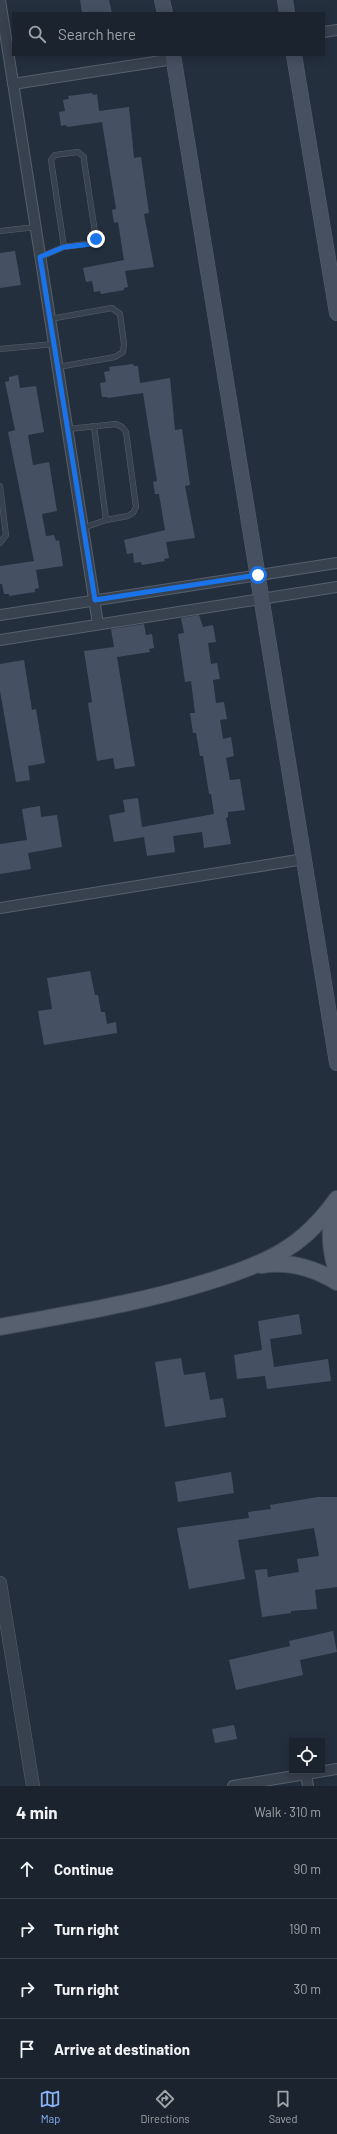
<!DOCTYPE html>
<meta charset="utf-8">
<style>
:root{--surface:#1b232e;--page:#242b36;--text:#f1f3f6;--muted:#a0a4aa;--line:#39404a;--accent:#8ab4f8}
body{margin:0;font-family:Barlow,sans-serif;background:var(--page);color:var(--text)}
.controls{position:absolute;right:12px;bottom:12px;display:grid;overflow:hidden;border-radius:0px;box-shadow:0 2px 10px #0003}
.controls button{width:36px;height:36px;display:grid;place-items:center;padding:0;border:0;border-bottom:1px solid var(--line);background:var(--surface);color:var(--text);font:20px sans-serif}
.stop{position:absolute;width:12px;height:12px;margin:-9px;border:3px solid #1a73e8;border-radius:50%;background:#fff}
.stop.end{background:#1a73e8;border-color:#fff;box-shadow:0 1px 4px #0008}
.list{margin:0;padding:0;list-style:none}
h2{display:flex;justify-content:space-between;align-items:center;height:52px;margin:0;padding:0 16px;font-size:17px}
h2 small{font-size:13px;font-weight:400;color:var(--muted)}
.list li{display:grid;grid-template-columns:26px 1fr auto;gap:12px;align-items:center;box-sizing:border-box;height:60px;padding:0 16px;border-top:1px solid var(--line)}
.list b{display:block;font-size:15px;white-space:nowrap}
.list em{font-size:13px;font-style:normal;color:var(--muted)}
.icon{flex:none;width:22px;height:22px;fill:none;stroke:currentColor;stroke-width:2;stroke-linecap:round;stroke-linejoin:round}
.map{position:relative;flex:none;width:337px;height:1786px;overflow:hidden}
.search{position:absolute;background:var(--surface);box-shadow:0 2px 10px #0003;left:12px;right:12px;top:12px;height:44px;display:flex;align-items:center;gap:10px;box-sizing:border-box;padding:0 14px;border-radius:0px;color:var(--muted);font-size:15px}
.sheet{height:292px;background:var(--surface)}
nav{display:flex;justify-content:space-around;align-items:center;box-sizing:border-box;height:56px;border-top:1px solid var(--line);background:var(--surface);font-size:11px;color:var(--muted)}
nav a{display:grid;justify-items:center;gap:2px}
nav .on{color:var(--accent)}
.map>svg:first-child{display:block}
</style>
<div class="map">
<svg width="337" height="1786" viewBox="0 0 337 1786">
<rect width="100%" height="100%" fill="#242f3e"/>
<!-- building -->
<g fill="#455162">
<polygon points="80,0 109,0 112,13 82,13"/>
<polygon points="92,93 93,95 97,94 99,111 129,107 134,158 141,157 149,213 144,214 154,267 125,271 128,287 124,288 124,290 101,294 100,291 94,292 92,281 86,282 83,268 124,260 118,222 114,223 112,210 116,209 102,122 67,127 66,125 61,126 59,112 65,111 63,100 69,99 68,96"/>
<polygon points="15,251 21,285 0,288 0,253"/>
<polygon points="133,364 134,366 138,366 140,383 170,378 175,430 182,429 190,485 185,486 195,538 166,542 169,558 164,559 165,561 142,565 141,562 134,563 133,553 127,554 124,540 165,530 159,494 155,494 153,482 157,481 143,393 108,398 107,397 102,397 100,383 106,382 104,372 110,371 109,367"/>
<polygon points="18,375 20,388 36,386 44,432 28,435 33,465 49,462 57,511 42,514 46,536 54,535 56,541 59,540 63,566 36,570 39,588 35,589 35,592 9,596 9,594 4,594 2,584 0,584 0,566 34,561 8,432 15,430 5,382 9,381 9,377"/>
<polygon points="199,615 203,627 213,625 216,642 208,643 211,664 217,663 220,679 213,680 216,703 224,702 227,719 220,720 223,739 231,737 234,756 226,758 230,780 240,779 245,810 228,812 228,817 226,818 231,844 204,848 202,832 173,836 175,852 147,856 144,837 114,842 109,815 125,812 123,800 138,798 142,827 214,814 211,794 209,794 203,756 200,756 196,733 193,733 190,713 195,713 191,681 185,682 178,634 184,633 181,618"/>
<polygon points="144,624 146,635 152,634 154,648 149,649 150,652 117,657 135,766 115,769 113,758 97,761 88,703 92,702 84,651 114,647 111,629"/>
<polygon points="24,660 32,710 36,709 45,763 28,766 30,780 16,782 0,691 0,664"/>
<polygon points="40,806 41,817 57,815 62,847 28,853 31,869 0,874 0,844 27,840 22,809"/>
<polygon points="90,971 95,995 98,995 101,1012 105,1012 107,1024 116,1022 117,1033 44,1045 38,1011 52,1009 47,978"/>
<polygon points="299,1314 302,1334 270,1339 274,1367 328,1359 331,1381 267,1389 265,1376 237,1379 234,1355 262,1350 258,1321"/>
<polygon points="181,1358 184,1375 205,1372 210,1400 223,1398 226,1417 165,1427 155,1362"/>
<polygon points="231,1472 234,1493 178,1502 175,1482"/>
<polygon points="318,1497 337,1497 337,1587 315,1590 317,1609 291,1611 291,1613 262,1617 255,1570 267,1569 268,1577 299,1572 297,1559 319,1556 314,1528 238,1540 245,1579 189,1589 177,1528 249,1518 248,1512 271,1509 270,1505"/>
<polygon points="333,1631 337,1652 300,1660 303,1675 236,1690 229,1660 290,1646 289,1641"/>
<polygon points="234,1725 237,1739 215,1743 212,1729"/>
</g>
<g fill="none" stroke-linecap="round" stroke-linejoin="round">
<!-- service casing -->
<g stroke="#565f6c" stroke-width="6">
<g id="service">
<polygon points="78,152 84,157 84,160 96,239 92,243 64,247 51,160 55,155"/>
<polyline points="0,231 36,227"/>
<polyline points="40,257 64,247"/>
<polyline points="50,319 112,308 120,314 124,344 123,352 115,357 58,367"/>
<polyline points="0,349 54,344"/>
<polyline points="94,426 106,520"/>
<polyline points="68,429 116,424 122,427 126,432 136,507 133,513 128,516 106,520 83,528"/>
<polyline points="0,486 6,535 0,543"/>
</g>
</g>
<!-- minor casing -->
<g stroke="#565f6c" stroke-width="12">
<g id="minor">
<polyline points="0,0 98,624"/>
<polyline points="324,32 337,30"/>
<polyline points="13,84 174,59"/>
<polyline points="0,615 337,563"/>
<polyline points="0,640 337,587"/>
<polyline points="0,908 304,859"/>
<polyline points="306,1774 308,1786"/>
<polyline points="233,1786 337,1769"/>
</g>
</g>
<!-- tertiary casing -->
<g stroke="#565f6c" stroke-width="14">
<polyline id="tertiary" points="0,1583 33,1786"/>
</g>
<!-- secondary casing -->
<g stroke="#565f6c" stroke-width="16">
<g id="secondary">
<polyline points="162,0 165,13"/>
<polyline points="285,0 287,13"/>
<polyline points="173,55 337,1063"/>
<polyline points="294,55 337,313"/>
</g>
</g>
<!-- primary casing -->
<g stroke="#414a57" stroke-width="18">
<g id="primary">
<path d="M336 1205C328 1228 330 1249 337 1272"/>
<path d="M261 1265C288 1261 314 1268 337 1282"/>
<path d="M0 1327C69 1314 140 1303 207 1282 233 1274 260 1265 283 1251 305 1238 322 1220 337 1199"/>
</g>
</g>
<!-- service -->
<use href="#service" stroke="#38414e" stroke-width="5"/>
<!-- minor -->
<use href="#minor" stroke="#38414e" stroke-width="10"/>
<!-- tertiary -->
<use href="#tertiary" stroke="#38414e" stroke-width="13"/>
<!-- secondary -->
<use href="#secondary" stroke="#465061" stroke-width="15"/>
<!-- primary -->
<use href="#primary" stroke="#56606e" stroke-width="16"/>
</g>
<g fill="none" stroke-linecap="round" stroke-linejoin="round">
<!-- route -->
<polyline stroke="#1a73e8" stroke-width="5" points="96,239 92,244 64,247 40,257 95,600 258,575"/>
</g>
</svg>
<div class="controls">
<button><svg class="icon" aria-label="locate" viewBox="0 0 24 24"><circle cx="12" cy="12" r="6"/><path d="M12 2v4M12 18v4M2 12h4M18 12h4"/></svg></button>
</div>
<div class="stop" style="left:258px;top:575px"></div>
<div class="stop end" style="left:96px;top:239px"></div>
<div class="search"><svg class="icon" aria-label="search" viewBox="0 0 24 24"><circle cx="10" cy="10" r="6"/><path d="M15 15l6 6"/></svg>Search here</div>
</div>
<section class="sheet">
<h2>4 min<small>Walk · 310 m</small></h2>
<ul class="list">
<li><svg class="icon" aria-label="ahead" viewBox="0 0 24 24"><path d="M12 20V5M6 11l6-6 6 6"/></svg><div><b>Continue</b></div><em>90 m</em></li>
<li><svg class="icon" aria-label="right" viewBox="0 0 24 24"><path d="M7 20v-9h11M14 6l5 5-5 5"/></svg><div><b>Turn right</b></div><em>190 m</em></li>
<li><svg class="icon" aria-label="right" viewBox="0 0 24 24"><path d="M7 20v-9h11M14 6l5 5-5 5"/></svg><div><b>Turn right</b></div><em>30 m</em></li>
<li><svg class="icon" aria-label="arrive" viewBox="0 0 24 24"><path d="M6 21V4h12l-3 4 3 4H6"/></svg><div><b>Arrive at destination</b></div></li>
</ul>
</section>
<nav>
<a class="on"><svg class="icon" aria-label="map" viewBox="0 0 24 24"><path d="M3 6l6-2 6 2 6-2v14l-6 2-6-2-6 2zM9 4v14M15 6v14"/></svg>Map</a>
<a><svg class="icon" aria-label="directions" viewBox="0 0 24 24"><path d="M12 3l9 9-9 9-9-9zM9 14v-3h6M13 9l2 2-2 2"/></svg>Directions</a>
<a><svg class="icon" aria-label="saved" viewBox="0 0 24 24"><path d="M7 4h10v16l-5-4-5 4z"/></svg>Saved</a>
</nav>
